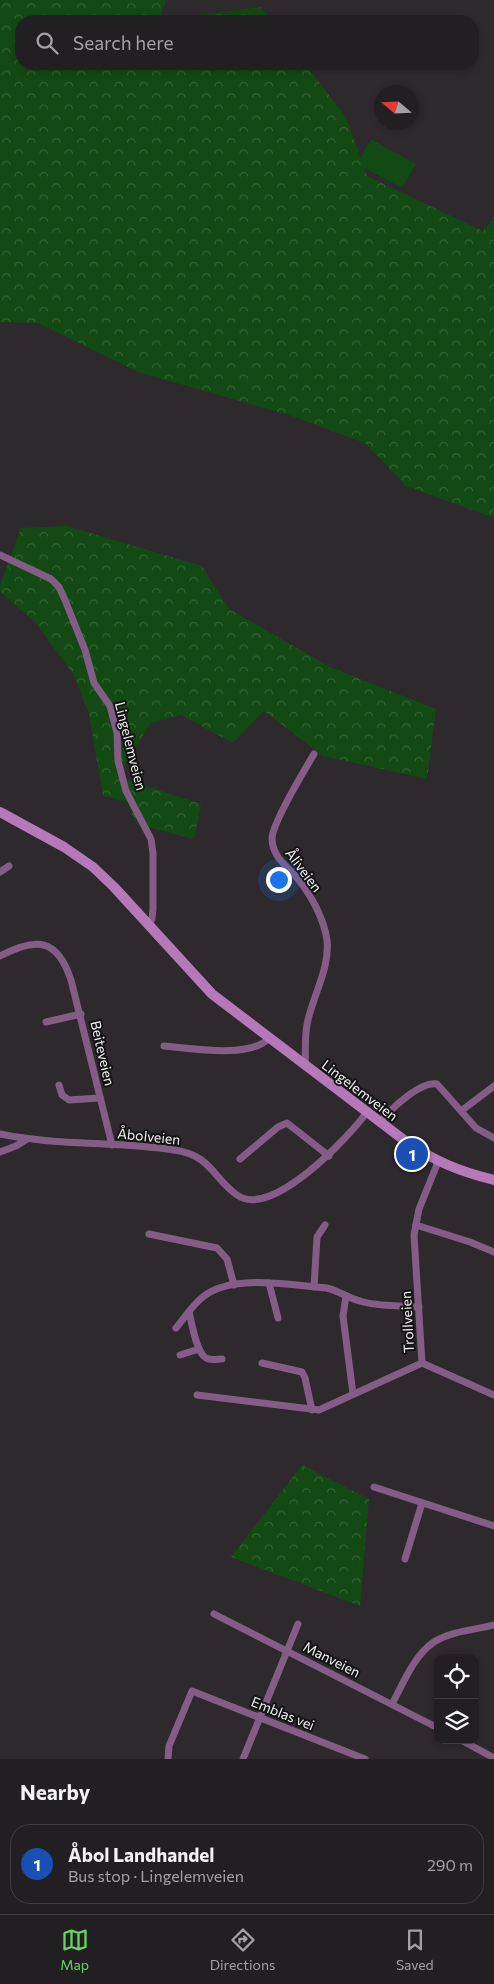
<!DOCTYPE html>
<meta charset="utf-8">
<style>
:root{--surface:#221f22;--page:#2e2c2f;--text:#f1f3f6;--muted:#a2a2a5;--line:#3f3d40;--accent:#68d465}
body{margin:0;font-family:Commissioner,sans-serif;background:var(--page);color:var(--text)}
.controls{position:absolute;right:15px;bottom:15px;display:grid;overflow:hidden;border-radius:10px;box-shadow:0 2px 8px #0003}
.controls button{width:45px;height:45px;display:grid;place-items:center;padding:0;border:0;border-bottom:1px solid var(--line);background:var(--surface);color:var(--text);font:25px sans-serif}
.compass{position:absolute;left:374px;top:85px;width:45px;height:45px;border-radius:50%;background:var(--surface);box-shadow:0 2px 8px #0003;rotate:289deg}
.you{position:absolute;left:278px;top:879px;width:18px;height:18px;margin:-12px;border:4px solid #fff;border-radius:50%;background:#1a73e8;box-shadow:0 0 0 8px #1a73e833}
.badge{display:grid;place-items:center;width:32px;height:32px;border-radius:50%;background:var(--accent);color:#fff;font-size:16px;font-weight:700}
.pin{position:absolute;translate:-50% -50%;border:2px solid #fff;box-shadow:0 1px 5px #0006}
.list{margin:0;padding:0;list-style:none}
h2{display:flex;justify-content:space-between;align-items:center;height:65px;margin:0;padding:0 20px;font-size:21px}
h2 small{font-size:16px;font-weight:400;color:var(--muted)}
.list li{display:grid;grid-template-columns:32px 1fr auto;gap:15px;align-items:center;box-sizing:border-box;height:80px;margin:0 10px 10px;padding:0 10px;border:1px solid var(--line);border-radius:20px}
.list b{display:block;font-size:19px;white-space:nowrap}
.list p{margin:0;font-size:16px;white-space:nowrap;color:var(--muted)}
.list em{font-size:16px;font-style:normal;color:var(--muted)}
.icon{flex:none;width:28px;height:28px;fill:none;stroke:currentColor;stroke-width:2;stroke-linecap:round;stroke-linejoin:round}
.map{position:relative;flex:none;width:494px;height:1759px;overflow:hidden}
.search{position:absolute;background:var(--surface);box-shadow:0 2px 8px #0003;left:15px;right:15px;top:15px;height:55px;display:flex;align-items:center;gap:12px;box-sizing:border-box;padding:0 18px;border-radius:20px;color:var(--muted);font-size:19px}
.sheet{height:155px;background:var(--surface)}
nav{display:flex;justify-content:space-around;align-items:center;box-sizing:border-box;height:70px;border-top:1px solid var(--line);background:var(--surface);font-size:14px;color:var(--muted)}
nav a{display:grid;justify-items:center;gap:2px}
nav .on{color:var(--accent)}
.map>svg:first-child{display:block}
</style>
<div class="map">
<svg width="494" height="1759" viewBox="0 0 494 1759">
<defs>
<pattern id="forest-crowns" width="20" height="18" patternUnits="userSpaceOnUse" patternTransform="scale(1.25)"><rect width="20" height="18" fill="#134912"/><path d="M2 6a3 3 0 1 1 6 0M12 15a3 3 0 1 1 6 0" fill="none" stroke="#366435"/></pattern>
</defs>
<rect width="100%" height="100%" fill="#2d292d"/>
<!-- grass -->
<polygon fill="#134912" points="371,139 416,164 402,188 357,164"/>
<!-- forest -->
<g fill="url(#forest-crowns)">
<polygon points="0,0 166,0 159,20 261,7 272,21 21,21 21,64 305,64 346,117 367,176 483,231 494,217 494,518 406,486 365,443 292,416 138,372 38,323 0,322"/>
<polygon points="67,526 202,566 229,609 330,667 436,709 427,779 323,756 264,711 233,743 181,715 151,723 125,763 124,779 201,804 194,839 136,824 127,802 103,796 89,714 74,675 35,622 0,592 0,585 21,528"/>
<polygon points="302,1465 369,1499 360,1606 231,1557"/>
</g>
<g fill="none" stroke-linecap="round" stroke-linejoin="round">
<!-- minor -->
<g stroke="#845d86" stroke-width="7">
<polyline points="0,555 51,579 59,587 65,600 85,650 94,683 110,706 117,733 118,761 126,791 151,839 153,853 153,909 152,919 149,923"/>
<polyline points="0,872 9,866"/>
<path d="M0 956C37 937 57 938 71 980L112 1145"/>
<polyline points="46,1022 81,1014"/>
<path d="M164 1046C190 1048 251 1059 269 1038"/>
<path d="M305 1065C306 1050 304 1035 308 1020 314 994 330 967 327 940 324 919 311 895 298 879 287 866 272 857 272 838 273 823 305 769 314 754"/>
<polyline points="59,1085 62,1095 69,1100 100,1098"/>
<polyline points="461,1111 494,1086"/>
<path d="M380 1122C391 1109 420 1081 437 1084L476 1128 494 1138"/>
<path d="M0 1134C57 1146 116 1141 174 1150 211 1155 212 1177 237 1195 271 1220 349 1137 367 1112"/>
<polyline points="0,1152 16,1146 27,1139"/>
<polyline points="240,1159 278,1127 287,1123 329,1156"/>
<polyline points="416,1225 470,1242 494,1252"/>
<polyline points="149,1234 217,1248 227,1259 234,1285"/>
<polyline points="269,1283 278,1318"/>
<polyline points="314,1287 317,1237 325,1225"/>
<polyline points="346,1296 343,1316 353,1394"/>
<path d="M189 1312C192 1323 196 1352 206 1358 211 1361 217 1359 222 1359"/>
<path d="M176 1328C185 1317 193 1304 204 1296 234 1273 293 1286 327 1288 339 1291 348 1298 360 1301 378 1307 400 1305 419 1307"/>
<polyline points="180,1355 199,1349"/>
<polyline points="262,1363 302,1372 305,1378 312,1410"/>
<polyline points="422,1363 494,1395"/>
<polyline points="197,1395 319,1410 422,1363 414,1235 419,1209 438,1162"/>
<polyline points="374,1487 494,1526"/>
<polyline points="405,1559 422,1503"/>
<polyline points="214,1614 438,1728"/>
<path d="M392 1704C403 1684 414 1655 434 1642 451 1631 475 1630 494 1625"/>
<polyline points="461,1740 494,1758"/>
<polyline points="168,1759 169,1746 192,1691 365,1759"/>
<polyline points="243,1759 298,1624"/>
</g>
<!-- secondary -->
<path stroke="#b778ba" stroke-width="10" d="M0 812 64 847 93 867 114 887 212 994 404 1140C434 1161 458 1171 494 1180"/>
</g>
<g text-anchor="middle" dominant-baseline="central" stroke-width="4" stroke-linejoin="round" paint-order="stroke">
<!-- street labels -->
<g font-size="14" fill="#f3f0f3" stroke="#141314">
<text transform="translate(131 746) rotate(76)">Lingelemveien</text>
<text transform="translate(304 870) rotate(53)">Åliveien</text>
<text transform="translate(103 1053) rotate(77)">Beiteveien</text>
<text transform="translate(360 1090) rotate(37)">Lingelemveien</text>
<text transform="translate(149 1136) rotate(6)">Åbolveien</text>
<text transform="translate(407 1322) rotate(-93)">Trollveien</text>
<text transform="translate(332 1659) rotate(27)">Manveien</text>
<text transform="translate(283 1713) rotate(22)">Emblas vei</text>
</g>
</g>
</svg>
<div class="controls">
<button><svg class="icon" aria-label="locate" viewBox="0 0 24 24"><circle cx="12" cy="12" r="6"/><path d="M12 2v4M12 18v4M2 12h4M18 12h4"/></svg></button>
<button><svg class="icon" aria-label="layers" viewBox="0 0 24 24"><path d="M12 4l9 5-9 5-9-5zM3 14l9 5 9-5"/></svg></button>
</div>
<svg class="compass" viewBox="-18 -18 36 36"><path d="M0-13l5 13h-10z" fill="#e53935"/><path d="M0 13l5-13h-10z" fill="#a2a2a5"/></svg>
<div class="you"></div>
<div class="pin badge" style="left:412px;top:1154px;background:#1a4fb4">1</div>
<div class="search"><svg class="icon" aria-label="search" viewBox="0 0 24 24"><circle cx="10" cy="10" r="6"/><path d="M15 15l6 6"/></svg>Search here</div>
</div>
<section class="sheet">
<h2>Nearby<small></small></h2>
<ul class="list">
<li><span class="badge" style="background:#1a4fb4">1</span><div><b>Åbol Landhandel</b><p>Bus stop · Lingelemveien</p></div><em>290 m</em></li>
</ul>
</section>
<nav>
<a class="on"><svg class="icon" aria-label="map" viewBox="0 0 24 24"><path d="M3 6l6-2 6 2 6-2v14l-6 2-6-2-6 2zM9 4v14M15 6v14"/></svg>Map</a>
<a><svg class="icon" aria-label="directions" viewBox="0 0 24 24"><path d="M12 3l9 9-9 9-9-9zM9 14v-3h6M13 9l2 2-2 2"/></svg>Directions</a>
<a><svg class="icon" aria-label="saved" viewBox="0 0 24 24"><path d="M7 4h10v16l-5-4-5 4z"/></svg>Saved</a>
</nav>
